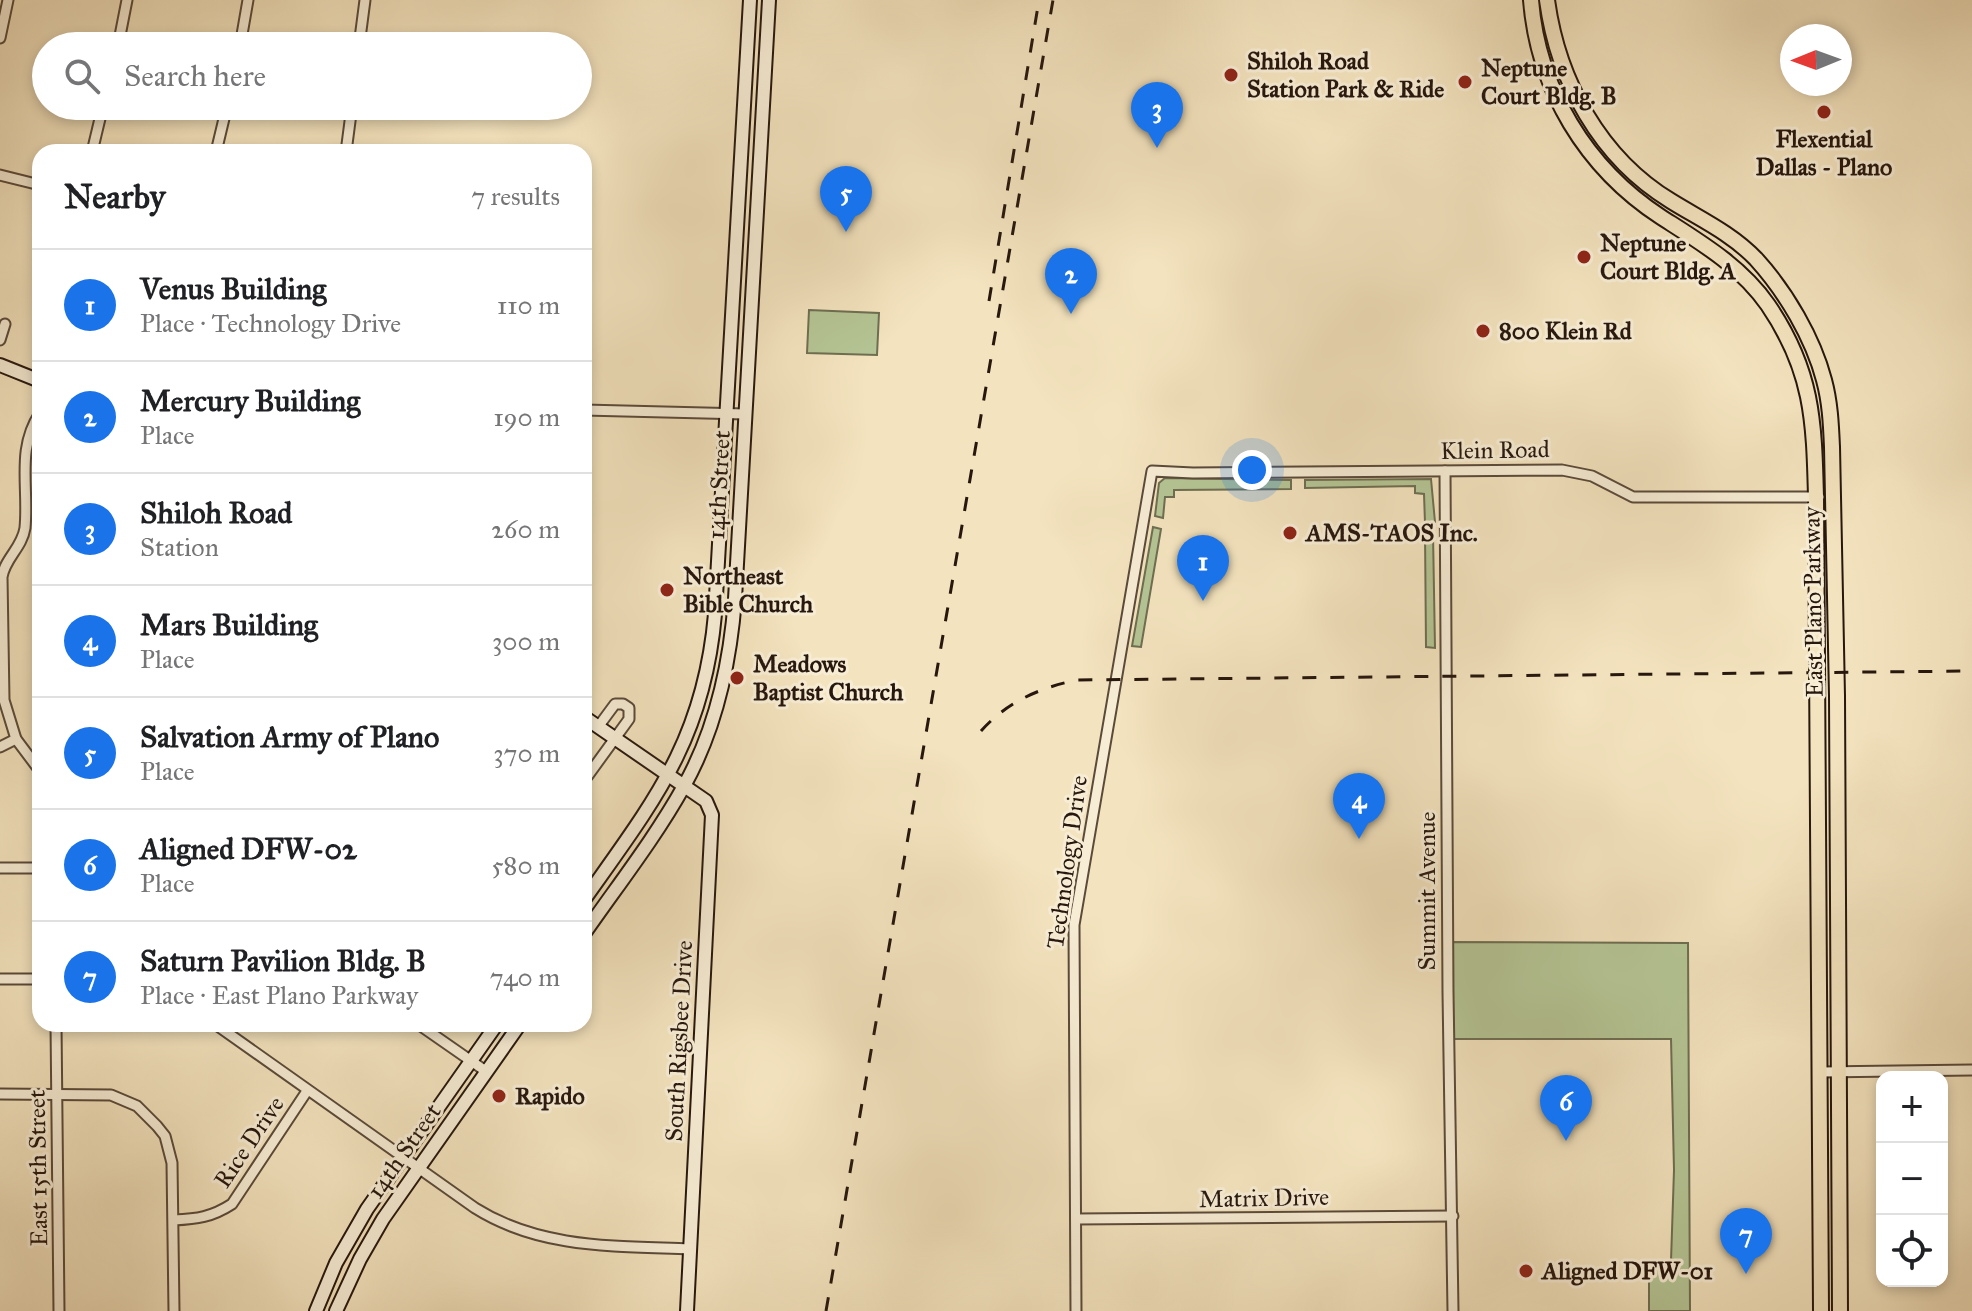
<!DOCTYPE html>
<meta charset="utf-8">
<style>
:root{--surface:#fff;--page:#f6f6f6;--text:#202124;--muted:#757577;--line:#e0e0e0;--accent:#1a73e8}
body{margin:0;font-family:"IM FELL Great Primer",serif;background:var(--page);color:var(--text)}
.controls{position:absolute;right:24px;bottom:24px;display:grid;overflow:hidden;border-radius:16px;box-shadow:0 4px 12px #0003}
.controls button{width:72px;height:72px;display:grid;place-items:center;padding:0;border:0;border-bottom:2px solid var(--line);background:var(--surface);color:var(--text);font:40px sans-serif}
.compass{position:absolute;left:1780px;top:24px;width:72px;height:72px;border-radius:50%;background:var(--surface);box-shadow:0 4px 12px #0003;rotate:269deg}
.you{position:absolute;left:1252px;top:470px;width:28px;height:28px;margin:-20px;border:6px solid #fff;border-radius:50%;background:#1a73e8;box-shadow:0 0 0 12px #1a73e833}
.badge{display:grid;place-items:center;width:52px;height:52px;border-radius:50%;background:var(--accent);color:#fff;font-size:26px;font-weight:700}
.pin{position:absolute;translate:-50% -66px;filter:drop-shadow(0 2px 4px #0008)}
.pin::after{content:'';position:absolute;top:42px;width:28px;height:24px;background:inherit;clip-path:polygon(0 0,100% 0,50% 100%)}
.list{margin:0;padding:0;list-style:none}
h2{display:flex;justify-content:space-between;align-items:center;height:104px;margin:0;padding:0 32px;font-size:34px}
h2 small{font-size:26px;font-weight:400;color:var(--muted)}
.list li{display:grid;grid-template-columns:52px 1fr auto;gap:24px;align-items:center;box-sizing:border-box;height:112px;padding:0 32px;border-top:2px solid var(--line)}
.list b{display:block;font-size:30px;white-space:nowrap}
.list p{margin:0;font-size:26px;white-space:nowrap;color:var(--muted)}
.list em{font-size:26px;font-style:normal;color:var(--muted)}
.icon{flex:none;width:44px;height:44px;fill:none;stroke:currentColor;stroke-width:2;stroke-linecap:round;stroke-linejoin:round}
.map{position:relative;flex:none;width:1972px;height:1311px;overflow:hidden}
.search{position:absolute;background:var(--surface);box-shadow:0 4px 12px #0003;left:32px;top:32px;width:560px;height:88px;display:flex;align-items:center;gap:20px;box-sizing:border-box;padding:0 28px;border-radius:44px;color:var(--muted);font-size:30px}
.panel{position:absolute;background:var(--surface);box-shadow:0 4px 12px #0003;left:32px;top:144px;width:560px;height:888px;border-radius:24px}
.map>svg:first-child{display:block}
</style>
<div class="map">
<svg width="1972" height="1311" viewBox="0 0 1972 1311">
<rect width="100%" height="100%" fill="#f3e3be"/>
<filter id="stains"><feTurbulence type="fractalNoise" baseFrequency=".0025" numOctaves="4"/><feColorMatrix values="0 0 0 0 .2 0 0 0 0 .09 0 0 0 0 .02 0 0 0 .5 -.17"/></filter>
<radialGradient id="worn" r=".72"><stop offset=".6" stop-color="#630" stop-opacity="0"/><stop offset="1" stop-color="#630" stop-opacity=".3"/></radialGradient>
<!-- green -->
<g fill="#b5c595" stroke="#6e6e52" stroke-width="2">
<polygon points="809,310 879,313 877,355 807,353"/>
<polygon points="1165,478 1291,480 1291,489 1174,490 1174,497 1165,497 1163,518 1155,516 1159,483"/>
<polygon points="1431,479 1435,522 1425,523 1424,494 1415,493 1415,486 1305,488 1305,480"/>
<polygon points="1153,527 1161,529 1141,647 1132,646"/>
<polygon points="1425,533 1433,534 1435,648 1426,647"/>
<polygon points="1451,942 1688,943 1690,1311 1649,1311 1649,1265 1671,1261 1674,1170 1671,1039 1451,1039"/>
</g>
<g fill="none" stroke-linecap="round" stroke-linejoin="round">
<!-- street casing -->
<g stroke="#5a4a3a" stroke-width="13">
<g id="street">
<polyline points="0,38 8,0"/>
<polyline points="118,46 127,0"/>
<polyline points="240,46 248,0"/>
<polyline points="359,46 365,0"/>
<polyline points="92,152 103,106"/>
<polyline points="216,152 227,106"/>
<polyline points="346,152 352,106"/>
<polyline points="0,175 40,185"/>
<polyline points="0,340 5,324"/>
<polyline points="584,410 745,414"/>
<path d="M40 413C16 449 29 487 25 528 22 548 5 558 2 577L4 700 16 739 40 771"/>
<polyline points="1445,471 1448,992 1453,1311"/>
<polyline points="0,747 16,739"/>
<polyline points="584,781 629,719 629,708 623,704 615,704 598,727"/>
<polyline points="0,868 40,868"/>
<polyline points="0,979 40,979"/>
<polyline points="56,1024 59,1311"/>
<path d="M215 1024 475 1208C540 1249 615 1246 690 1249"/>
<polyline points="418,1024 487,1072"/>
<polyline points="1821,1072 1972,1070"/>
<polyline points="0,1094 111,1095 137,1106 157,1126 165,1136 172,1163 174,1311"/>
<polyline points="1076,1219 1453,1216"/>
<path d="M174 1220C197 1219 212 1217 232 1204L307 1091"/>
<polyline points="1076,1311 1074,925 1152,471 1193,473 1562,470 1592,476 1633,497 1819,497"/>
</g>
</g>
<!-- secondary casing -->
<g stroke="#27170e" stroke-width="16">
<g id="secondary">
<polyline points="0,365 40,381"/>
<polyline points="584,717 706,801 712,815 687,1311"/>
<path d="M584 900C654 801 704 740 715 614L750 0"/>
<path d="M584 934C618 885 655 838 684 786 716 729 730 664 735 599L769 0"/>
<polyline points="316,1311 336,1263 367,1209 497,1024"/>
<polyline points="336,1311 360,1259 383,1219 520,1024"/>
</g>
</g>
<!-- primary casing -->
<g stroke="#27170e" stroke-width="18">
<g id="primary">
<path d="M1531 0C1538 89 1586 168 1661 217 1700 242 1741 266 1768 305 1813 371 1814 421 1816 497L1821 1311"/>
<path d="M1547 0C1558 81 1600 158 1671 201 1700 219 1731 233 1756 259 1786 292 1813 338 1824 380 1830 402 1831 424 1832 447L1837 696 1840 1311"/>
</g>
</g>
<!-- street -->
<use href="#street" stroke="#f7edd5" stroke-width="9"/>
<!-- secondary -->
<use href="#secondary" stroke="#f7edd5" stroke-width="12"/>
<!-- primary -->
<use href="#primary" stroke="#f3e3be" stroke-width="14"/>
<!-- rail -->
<g stroke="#27170e" stroke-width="3" stroke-dasharray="14 14" stroke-linecap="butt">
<polyline points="989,301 1039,0"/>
<path d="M981 731C1007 702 1039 688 1077 680L1972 671"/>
<polyline points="826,1311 1053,0"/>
</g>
</g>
<!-- markers -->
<g fill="#8f2418" stroke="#f7edd5" stroke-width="3">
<circle cx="1231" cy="75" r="8"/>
<circle cx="1465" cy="82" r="8"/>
<circle cx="1824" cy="112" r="8"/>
<circle cx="1584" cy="257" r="8"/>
<circle cx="1483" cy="331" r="8"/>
<circle cx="1290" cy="533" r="8"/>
<circle cx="667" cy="590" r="8"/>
<circle cx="737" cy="678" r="8"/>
<circle cx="499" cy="1096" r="8"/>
<circle cx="1526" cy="1271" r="8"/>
</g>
<g text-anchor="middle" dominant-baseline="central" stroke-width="6" stroke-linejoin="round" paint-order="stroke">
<!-- poi labels -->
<g font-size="24" font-weight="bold" fill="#27170e" stroke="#f7edd5" text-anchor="start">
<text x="1247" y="61">Shiloh Road<tspan x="1247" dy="28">Station Park &amp; Ride</tspan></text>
<text x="1481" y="68">Neptune<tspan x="1481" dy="28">Court Bldg. B</tspan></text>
<text x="1824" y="139" text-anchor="middle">Flexential<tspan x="1824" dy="28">Dallas - Plano</tspan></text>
<text x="1600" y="243">Neptune<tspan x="1600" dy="28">Court Bldg. A</tspan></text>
<text x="1499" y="331">800 Klein Rd</text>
<text x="1306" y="533">AMS-TAOS Inc.</text>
<text x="683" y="576">Northeast<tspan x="683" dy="28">Bible Church</tspan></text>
<text x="753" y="664">Meadows<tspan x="753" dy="28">Baptist Church</tspan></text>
<text x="515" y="1096">Rapido</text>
<text x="1542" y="1271">Aligned DFW-01</text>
</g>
<!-- street labels -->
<g font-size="24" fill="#27170e" stroke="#f7edd5">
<text transform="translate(1495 450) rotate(-1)">Klein Road</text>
<text transform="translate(719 485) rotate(-87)">14th Street</text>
<text transform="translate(1813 602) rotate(-91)">East Plano Parkway</text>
<text transform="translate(1067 862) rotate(-82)">Technology Drive</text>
<text transform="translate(1427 891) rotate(-90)">Summit Avenue</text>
<text transform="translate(679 1041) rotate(-87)">South Rigsbee Drive</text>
<text transform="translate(249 1142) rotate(-56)">Rice Drive</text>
<text transform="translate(404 1151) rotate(-55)">14th Street</text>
<text transform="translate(38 1168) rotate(-91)">East 15th Street</text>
<text transform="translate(1264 1198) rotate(-1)">Matrix Drive</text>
</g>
</g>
<rect width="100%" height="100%" filter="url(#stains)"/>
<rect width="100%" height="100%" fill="url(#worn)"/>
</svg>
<div class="controls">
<button>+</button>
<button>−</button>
<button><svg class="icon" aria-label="locate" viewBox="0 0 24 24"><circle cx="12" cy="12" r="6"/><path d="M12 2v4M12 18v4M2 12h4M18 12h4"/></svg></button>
</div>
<svg class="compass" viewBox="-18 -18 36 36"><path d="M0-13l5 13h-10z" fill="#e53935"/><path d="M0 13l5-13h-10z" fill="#757577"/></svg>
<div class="you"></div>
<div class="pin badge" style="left:1203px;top:601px">1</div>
<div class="pin badge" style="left:1071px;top:314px">2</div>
<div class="pin badge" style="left:1157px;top:148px">3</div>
<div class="pin badge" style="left:1359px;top:839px">4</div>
<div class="pin badge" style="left:846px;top:232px">5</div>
<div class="pin badge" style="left:1566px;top:1141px">6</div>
<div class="pin badge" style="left:1746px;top:1274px">7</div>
<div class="search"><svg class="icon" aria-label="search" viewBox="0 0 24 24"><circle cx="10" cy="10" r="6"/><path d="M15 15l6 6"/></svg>Search here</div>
<section class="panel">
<h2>Nearby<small>7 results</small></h2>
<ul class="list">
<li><span class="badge">1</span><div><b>Venus Building</b><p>Place · Technology Drive</p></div><em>110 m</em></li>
<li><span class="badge">2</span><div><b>Mercury Building</b><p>Place</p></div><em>190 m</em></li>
<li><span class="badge">3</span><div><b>Shiloh Road</b><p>Station</p></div><em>260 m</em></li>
<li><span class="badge">4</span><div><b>Mars Building</b><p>Place</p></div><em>300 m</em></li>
<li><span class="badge">5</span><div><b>Salvation Army of Plano</b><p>Place</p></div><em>370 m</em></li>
<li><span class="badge">6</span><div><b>Aligned DFW-02</b><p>Place</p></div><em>580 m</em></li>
<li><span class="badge">7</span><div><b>Saturn Pavilion Bldg. B</b><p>Place · East Plano Parkway</p></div><em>740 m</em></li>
</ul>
</section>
</div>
